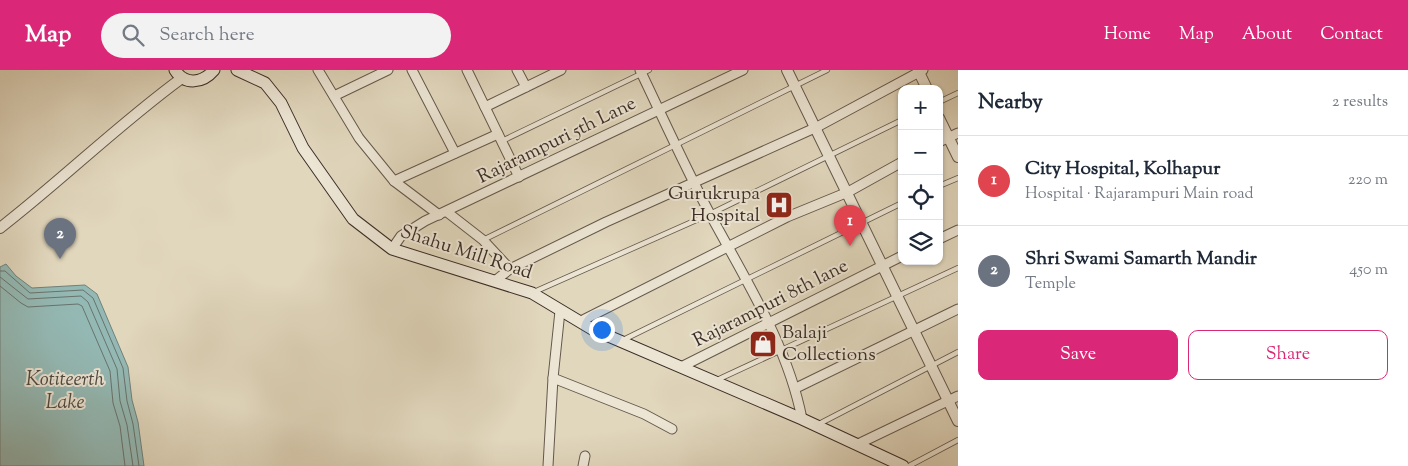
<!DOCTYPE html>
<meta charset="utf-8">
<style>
:root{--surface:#fff;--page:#f2f2f3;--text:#1f2937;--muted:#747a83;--line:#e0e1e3;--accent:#db2777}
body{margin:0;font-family:"Sorts Mill Goudy",serif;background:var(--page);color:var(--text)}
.controls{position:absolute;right:15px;top:15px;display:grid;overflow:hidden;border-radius:10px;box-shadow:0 1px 4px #0004}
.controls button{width:45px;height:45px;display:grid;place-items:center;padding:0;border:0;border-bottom:1px solid var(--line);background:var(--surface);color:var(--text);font:25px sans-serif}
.you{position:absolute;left:601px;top:259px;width:18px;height:18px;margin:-12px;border:4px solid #fff;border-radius:50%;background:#1a73e8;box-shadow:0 0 0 8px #1a73e833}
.badge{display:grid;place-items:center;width:32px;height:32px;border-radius:50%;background:var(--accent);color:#fff;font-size:16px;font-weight:700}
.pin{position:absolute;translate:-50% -41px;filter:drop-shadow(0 1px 2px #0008)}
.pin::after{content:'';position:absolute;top:26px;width:18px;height:15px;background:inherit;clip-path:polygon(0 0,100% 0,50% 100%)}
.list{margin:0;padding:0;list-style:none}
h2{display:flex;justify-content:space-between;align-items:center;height:65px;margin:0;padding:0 20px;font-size:21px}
h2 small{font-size:16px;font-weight:400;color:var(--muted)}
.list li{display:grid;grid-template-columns:32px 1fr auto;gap:15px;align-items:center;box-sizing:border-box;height:90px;padding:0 20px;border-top:1px solid var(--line)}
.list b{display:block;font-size:19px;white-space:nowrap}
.list p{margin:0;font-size:16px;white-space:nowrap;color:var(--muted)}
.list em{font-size:16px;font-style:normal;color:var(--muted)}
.actions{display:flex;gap:10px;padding:15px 20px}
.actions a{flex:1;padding:11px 0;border:1px solid var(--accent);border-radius:10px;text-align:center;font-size:18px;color:var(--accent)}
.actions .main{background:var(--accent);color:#fff}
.icon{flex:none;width:28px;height:28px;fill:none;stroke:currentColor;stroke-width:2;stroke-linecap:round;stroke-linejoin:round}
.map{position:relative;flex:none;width:958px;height:396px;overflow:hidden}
header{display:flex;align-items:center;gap:30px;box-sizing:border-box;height:70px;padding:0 25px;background:var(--accent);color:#fff}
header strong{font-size:24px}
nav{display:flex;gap:28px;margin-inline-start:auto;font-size:18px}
.search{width:350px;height:45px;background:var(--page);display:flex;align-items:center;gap:12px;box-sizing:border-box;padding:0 18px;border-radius:28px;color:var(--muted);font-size:19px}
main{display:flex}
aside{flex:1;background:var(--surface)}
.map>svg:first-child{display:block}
</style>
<header>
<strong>Map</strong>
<div class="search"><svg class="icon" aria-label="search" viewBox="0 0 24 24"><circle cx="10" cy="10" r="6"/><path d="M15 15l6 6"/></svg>Search here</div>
<nav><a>Home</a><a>Map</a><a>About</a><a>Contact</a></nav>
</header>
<main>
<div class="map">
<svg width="958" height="396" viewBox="0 0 958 396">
<rect width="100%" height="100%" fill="#e1d7bd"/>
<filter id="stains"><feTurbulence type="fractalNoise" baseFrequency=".004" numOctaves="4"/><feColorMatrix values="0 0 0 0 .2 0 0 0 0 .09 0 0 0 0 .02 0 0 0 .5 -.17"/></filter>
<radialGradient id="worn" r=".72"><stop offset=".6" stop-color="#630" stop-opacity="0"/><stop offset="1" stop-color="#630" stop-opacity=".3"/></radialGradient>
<!-- water -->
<polygon fill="#94b9b4" stroke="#70817b" points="6,194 16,206 32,218 85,215 97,224 128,297 132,330 138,352 144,396 0,396 0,197"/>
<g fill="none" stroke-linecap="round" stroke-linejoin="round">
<!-- shore -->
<g stroke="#68736d" stroke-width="1">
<polyline points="0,201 5,201 30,223 83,220 93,228 123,298 127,331 133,354 139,396"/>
<polyline points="0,207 28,229 81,226 88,232 117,299 120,331 127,355 133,396"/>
<polyline points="0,216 21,233 28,237 78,234 82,236 110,301 113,333 120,356 125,396"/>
</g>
<!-- service casing -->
<g stroke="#64584c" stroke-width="6">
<g id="service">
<polyline points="939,32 958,23"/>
<polyline points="502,71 649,0"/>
<polyline points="939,116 958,108"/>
<polyline points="483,170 827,0"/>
<polyline points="534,222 710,144 902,50"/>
<polyline points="623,270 902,133"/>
<polyline points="717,310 958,198"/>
<polyline points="817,355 958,282"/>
<polyline points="909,396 958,370"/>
</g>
</g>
<!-- minor casing -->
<g stroke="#64584c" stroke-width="11">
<g id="minor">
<polyline points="318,0 359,68 394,111 439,145"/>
<polyline points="412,0 455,83"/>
<polyline points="467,0 519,107"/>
<polyline points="517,0 526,17"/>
<path d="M640 0C663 48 685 97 710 144 745 209 788 276 802 349"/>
<polyline points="334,26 388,0"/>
<polyline points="485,37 561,0"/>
<polyline points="939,72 958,63"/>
<polyline points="394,111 498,64"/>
<polyline points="447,142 483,170 510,199"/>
<polyline points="939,169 958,160"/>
<polyline points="392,179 401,166 425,151 743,0"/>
<polyline points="496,210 510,199 606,152 817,57 923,0"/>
<polyline points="581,251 787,147 848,122 902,92"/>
<polyline points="681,297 902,186"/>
<polyline points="553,308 644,344 672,359"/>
<polyline points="796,318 958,239"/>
<polyline points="858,374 958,326"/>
<polyline points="548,396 553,308 560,241"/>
<polyline points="583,396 585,386"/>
</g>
</g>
<!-- tertiary casing -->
<g stroke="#64584c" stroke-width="12">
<g id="tertiary">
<polyline points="787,0 958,351"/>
<polyline points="918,0 927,19"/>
<polyline points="939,48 958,87"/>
<path d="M0 158C62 110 119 54 182 8"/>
</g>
</g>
<!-- secondary casing -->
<g stroke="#3b2d26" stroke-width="13">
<g id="secondary">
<path d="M175 0C185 16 203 13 214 0"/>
<polyline points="237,0 265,13 281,33 303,78 353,149 392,179 532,223 592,259 802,349 903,396"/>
</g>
</g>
<!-- service -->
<use href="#service" stroke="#ece5d4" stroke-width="4.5"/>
<!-- minor -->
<use href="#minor" stroke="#ece5d4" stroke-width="9"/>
<!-- tertiary -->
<use href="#tertiary" stroke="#ece5d4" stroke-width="10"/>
<!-- secondary -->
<use href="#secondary" stroke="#ece5d4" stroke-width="11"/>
</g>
<!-- icons -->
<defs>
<g id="hospital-square" transform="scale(1.4375)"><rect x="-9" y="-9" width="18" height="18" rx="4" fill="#8f2418" stroke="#ece5d4"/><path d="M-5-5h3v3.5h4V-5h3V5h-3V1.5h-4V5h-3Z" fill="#fff"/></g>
<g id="shop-square" transform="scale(1.4375)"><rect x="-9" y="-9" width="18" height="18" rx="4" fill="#8f2418" stroke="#ece5d4"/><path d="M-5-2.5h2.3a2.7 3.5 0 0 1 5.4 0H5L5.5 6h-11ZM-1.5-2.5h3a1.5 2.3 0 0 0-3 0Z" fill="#fff"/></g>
</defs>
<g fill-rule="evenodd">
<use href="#hospital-square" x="779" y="135"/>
<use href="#shop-square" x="763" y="274"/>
</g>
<g text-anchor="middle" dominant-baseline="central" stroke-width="4" stroke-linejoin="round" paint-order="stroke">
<!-- street labels -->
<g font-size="19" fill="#3b2d26" stroke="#ece5d4">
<text transform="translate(557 71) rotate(-26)">Rajarampuri 5th Lane</text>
<text transform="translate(466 183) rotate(18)">Shahu Mill Road</text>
<text transform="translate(771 234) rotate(-27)">Rajarampuri 8th lane</text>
</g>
<!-- poi labels -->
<g font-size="19" fill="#3b2d26" stroke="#ece5d4" text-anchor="end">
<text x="760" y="124">Gurukrupa<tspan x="760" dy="22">Hospital</tspan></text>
<text x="782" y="263" text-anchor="start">Balaji<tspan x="782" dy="22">Collections</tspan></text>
</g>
<!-- water labels -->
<g font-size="20" font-style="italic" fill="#4d4942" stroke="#ece5d4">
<text x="65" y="310">Kotiteerth<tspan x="65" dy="23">Lake</tspan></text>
</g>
</g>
<rect width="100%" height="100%" filter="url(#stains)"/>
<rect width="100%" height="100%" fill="url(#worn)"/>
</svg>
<div class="controls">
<button>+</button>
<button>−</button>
<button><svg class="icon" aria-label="locate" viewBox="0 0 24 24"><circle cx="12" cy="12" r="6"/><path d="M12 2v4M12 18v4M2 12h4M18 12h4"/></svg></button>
<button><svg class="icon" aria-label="layers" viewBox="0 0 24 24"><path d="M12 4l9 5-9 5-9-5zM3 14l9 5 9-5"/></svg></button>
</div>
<div class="you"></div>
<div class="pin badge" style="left:850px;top:176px;background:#e0444e">1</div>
<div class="pin badge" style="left:60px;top:189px;background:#6b7280">2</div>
</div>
<aside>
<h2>Nearby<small>2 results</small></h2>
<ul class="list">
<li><span class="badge" style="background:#e0444e">1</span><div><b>City Hospital, Kolhapur</b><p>Hospital · Rajarampuri Main road</p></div><em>220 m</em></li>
<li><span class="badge" style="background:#6b7280">2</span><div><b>Shri Swami Samarth Mandir</b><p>Temple</p></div><em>450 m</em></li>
</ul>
<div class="actions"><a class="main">Save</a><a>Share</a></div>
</aside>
</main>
